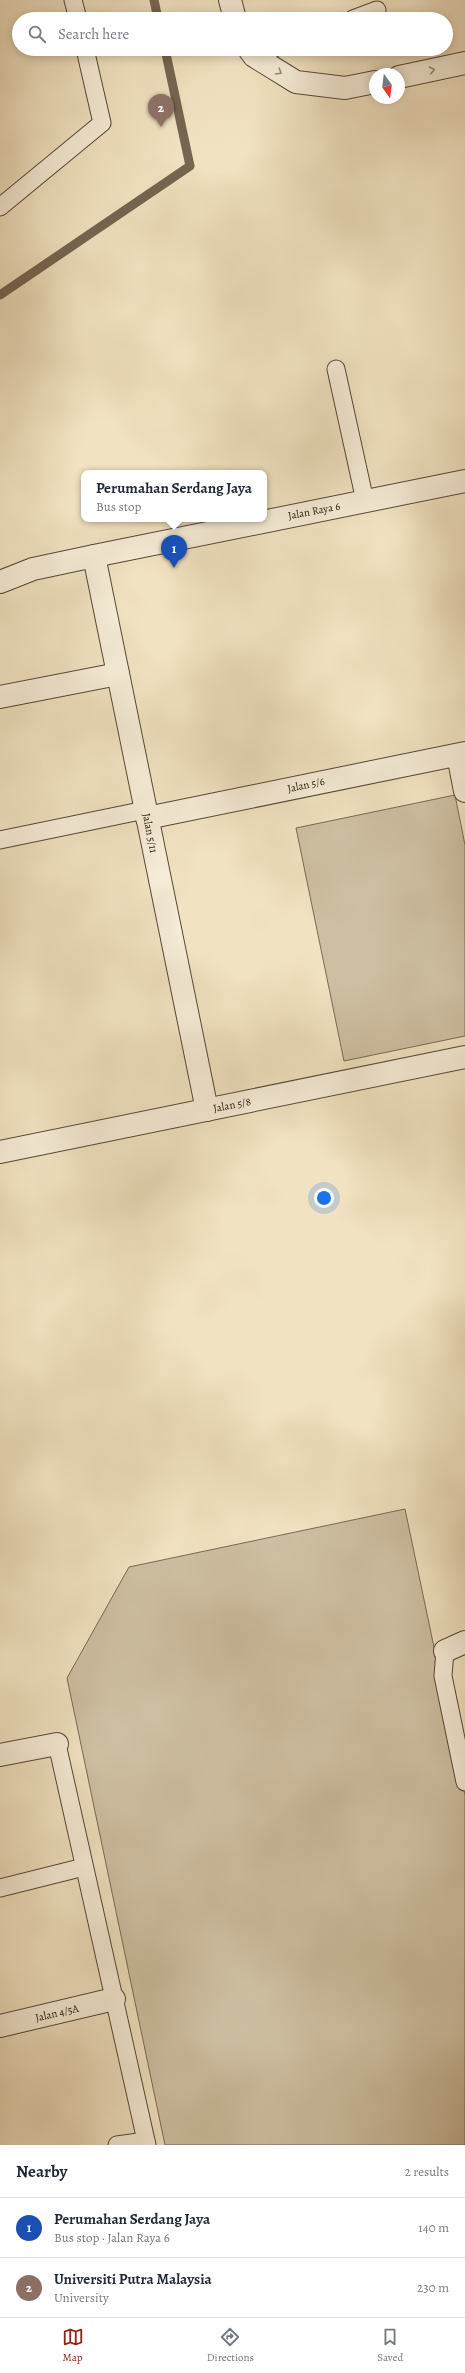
<!DOCTYPE html>
<meta charset="utf-8">
<style>
:root{--surface:#fff;--page:#f2f2f3;--text:#1f2937;--muted:#747a83;--line:#e0e1e3;--accent:#8f2418}
body{margin:0;font-family:Alegreya,serif;background:var(--page);color:var(--text)}
.compass{position:absolute;left:369px;top:68px;width:36px;height:36px;border-radius:50%;background:var(--surface);box-shadow:0 2px 10px #0003;rotate:166deg}
.you{position:absolute;left:324px;top:1198px;width:14px;height:14px;margin:-10px;border:3px solid #fff;border-radius:50%;background:#1a73e8;box-shadow:0 0 0 6px #1a73e833}
.badge{display:grid;place-items:center;width:26px;height:26px;border-radius:50%;background:var(--accent);color:#fff;font-size:13px;font-weight:700}
.pin{position:absolute;translate:-50% -33px;filter:drop-shadow(0 1px 2px #0008)}
.pin::after{content:'';position:absolute;top:21px;width:14px;height:12px;background:inherit;clip-path:polygon(0 0,100% 0,50% 100%)}
.popup{position:absolute;left:81px;top:470px;width:186px;height:52px;box-sizing:border-box;display:grid;place-content:center;border-radius:8px;background:var(--surface);filter:drop-shadow(0 1px 3px #0005);font-size:13px;white-space:nowrap;color:var(--muted)}
.popup b{font-size:15px;color:var(--text)}
.popup::after{content:'';position:absolute;left:50%;top:100%;margin-left:-8px;border:8px solid transparent;border-top-color:var(--surface)}
.list{margin:0;padding:0;list-style:none}
h2{display:flex;justify-content:space-between;align-items:center;height:52px;margin:0;padding:0 16px;font-size:17px}
h2 small{font-size:13px;font-weight:400;color:var(--muted)}
.list li{display:grid;grid-template-columns:26px 1fr auto;gap:12px;align-items:center;box-sizing:border-box;height:60px;padding:0 16px;border-top:1px solid var(--line)}
.list b{display:block;font-size:15px;white-space:nowrap}
.list p{margin:0;font-size:13px;white-space:nowrap;color:var(--muted)}
.list em{font-size:13px;font-style:normal;color:var(--muted)}
.icon{flex:none;width:22px;height:22px;fill:none;stroke:currentColor;stroke-width:2;stroke-linecap:round;stroke-linejoin:round}
.map{position:relative;flex:none;width:465px;height:2145px;overflow:hidden}
.search{position:absolute;background:var(--surface);box-shadow:0 2px 10px #0003;left:12px;right:12px;top:12px;height:44px;display:flex;align-items:center;gap:10px;box-sizing:border-box;padding:0 14px;border-radius:22px;color:var(--muted);font-size:15px}
.sheet{height:172px;background:var(--surface)}
nav{display:flex;justify-content:space-around;align-items:center;box-sizing:border-box;height:56px;border-top:1px solid var(--line);background:var(--surface);font-size:11px;color:var(--muted)}
nav a{display:grid;justify-items:center;gap:2px}
nav .on{color:var(--accent)}
.map>svg:first-child{display:block}
</style>
<div class="map">
<svg width="465" height="2145" viewBox="0 0 465 2145">
<rect width="100%" height="100%" fill="#f1e2c1"/>
<filter id="stains"><feTurbulence type="fractalNoise" baseFrequency=".005" numOctaves="4"/><feColorMatrix values="0 0 0 0 .2 0 0 0 0 .09 0 0 0 0 .02 0 0 0 .5 -.17"/></filter>
<radialGradient id="worn" r=".72"><stop offset=".6" stop-color="#630" stop-opacity="0"/><stop offset="1" stop-color="#630" stop-opacity=".3"/></radialGradient>
<!-- green -->
<g fill="#cebfa2" stroke="#786a56">
<polygon points="455,795 465,845 465,1036 344,1061 296,828"/>
<polygon points="405,1509 465,1795 465,2145 165,2145 67,1678 129,1567"/>
</g>
<g fill="none" stroke-linecap="round" stroke-linejoin="round">
<!-- stream -->
<g stroke="#756652" stroke-width="9">
<polyline points="154,0 158,19"/>
<polyline points="0,295 190,166 165,49"/>
</g>
<!-- service casing -->
<g stroke="#564837" stroke-width="19">
<g id="service">
<polyline points="73,0 78,19"/>
<polyline points="353,19 377,10"/>
<polyline points="254,56 273,49"/>
<polyline points="0,207 102,123 85,49"/>
<polyline points="336,369 365,501"/>
<polyline points="0,840 145,810"/>
<polyline points="445,1651 443,1676 465,1782"/>
<polyline points="57,1744 147,2145"/>
<polyline points="0,1888 84,1867"/>
<polyline points="117,2145 146,2141"/>
</g>
</g>
<!-- minor casing -->
<g stroke="#564837" stroke-width="24">
<g id="minor">
<polyline points="94,556 207,1110"/>
<polyline points="0,697 118,674"/>
<polyline points="458,755 465,791"/>
<polyline points="147,818 465,753"/>
<polyline points="0,1152 465,1057"/>
<polyline points="445,1651 465,1642"/>
<polyline points="0,1755 57,1744"/>
<polyline points="0,2026 114,1999"/>
</g>
</g>
<!-- tertiary casing -->
<g stroke="#564837" stroke-width="24">
<g id="tertiary">
<polyline points="230,0 235,19"/>
<polyline points="249,49 254,56 296,82 345,88 375,82"/>
<polyline points="399,77 465,63"/>
<polyline points="0,582 33,569 94,556 465,481"/>
</g>
</g>
<!-- service -->
<use href="#service" stroke="#f6ecd7" stroke-width="17"/>
<!-- minor -->
<use href="#minor" stroke="#f6ecd7" stroke-width="22"/>
<!-- tertiary -->
<use href="#tertiary" stroke="#f6ecd7" stroke-width="22"/>
</g>
<!-- one-way arrows -->
<defs><path id="oneway-chevron" d="M-2-3.5L2.5 0L-2 3.5" fill="none" stroke-width="1.6" stroke-linecap="round" stroke-linejoin="round"/></defs>
<g stroke="#978b7a">
<use href="#oneway-chevron" transform="translate(432 70) rotate(-12)"/>
<use href="#oneway-chevron" transform="translate(279 72) rotate(31)"/>
</g>
<g text-anchor="middle" dominant-baseline="central" stroke-width="3" stroke-linejoin="round" paint-order="stroke">
<!-- street labels -->
<g font-size="11" fill="#231409" stroke="#f6ecd7">
<text transform="translate(314 511) rotate(-11)">Jalan Raya 6</text>
<text transform="translate(306 785) rotate(-12)">Jalan 5/6</text>
<text transform="translate(150 833) rotate(79)">Jalan 5/11</text>
<text transform="translate(232 1105) rotate(-11)">Jalan 5/8</text>
<text transform="translate(57 2013) rotate(-13)">Jalan 4/5A</text>
</g>
</g>
<rect width="100%" height="100%" filter="url(#stains)"/>
<rect width="100%" height="100%" fill="url(#worn)"/>
</svg>
<svg class="compass" viewBox="-18 -18 36 36"><path d="M0-13l5 13h-10z" fill="#e53935"/><path d="M0 13l5-13h-10z" fill="#747a83"/></svg>
<div class="you"></div>
<div class="pin badge" style="left:174px;top:568px;background:#1a4fb4">1</div>
<div class="popup"><b>Perumahan Serdang Jaya</b>Bus stop</div>
<div class="pin badge" style="left:161px;top:127px;background:#8d6e63">2</div>
<div class="search"><svg class="icon" aria-label="search" viewBox="0 0 24 24"><circle cx="10" cy="10" r="6"/><path d="M15 15l6 6"/></svg>Search here</div>
</div>
<section class="sheet">
<h2>Nearby<small>2 results</small></h2>
<ul class="list">
<li><span class="badge" style="background:#1a4fb4">1</span><div><b>Perumahan Serdang Jaya</b><p>Bus stop · Jalan Raya 6</p></div><em>140 m</em></li>
<li><span class="badge" style="background:#8d6e63">2</span><div><b>Universiti Putra Malaysia</b><p>University</p></div><em>230 m</em></li>
</ul>
</section>
<nav>
<a class="on"><svg class="icon" aria-label="map" viewBox="0 0 24 24"><path d="M3 6l6-2 6 2 6-2v14l-6 2-6-2-6 2zM9 4v14M15 6v14"/></svg>Map</a>
<a><svg class="icon" aria-label="directions" viewBox="0 0 24 24"><path d="M12 3l9 9-9 9-9-9zM9 14v-3h6M13 9l2 2-2 2"/></svg>Directions</a>
<a><svg class="icon" aria-label="saved" viewBox="0 0 24 24"><path d="M7 4h10v16l-5-4-5 4z"/></svg>Saved</a>
</nav>
